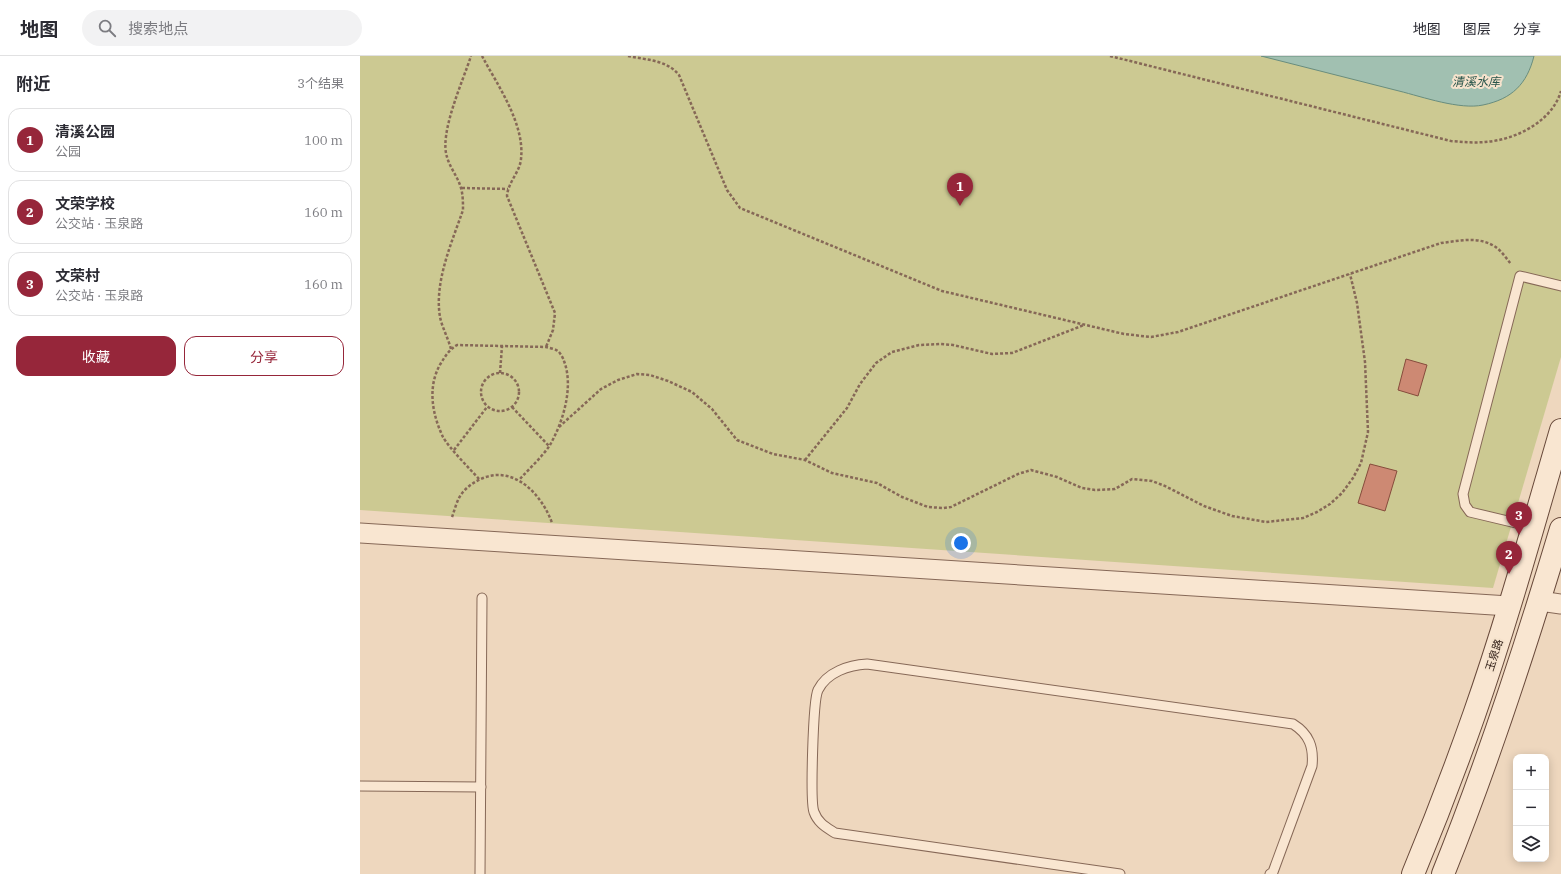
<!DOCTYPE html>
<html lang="zh">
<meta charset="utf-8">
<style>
:root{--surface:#fff;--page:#f2f2f3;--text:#2b2b33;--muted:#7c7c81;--line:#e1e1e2;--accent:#96263a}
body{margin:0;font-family:"IBM Plex Serif","Noto Sans SC",serif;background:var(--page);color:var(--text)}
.controls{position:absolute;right:12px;bottom:12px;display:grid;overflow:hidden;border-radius:8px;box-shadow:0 2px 10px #0003}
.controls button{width:36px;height:36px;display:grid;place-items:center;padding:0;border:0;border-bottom:1px solid var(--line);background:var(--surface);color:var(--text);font:20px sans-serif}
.you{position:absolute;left:601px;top:487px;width:14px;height:14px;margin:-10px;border:3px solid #fff;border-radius:50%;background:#1a73e8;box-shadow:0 0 0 6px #1a73e833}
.badge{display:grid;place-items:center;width:26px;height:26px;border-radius:50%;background:var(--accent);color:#fff;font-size:13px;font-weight:700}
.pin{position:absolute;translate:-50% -33px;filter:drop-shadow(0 1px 2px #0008)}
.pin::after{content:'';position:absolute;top:21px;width:14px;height:12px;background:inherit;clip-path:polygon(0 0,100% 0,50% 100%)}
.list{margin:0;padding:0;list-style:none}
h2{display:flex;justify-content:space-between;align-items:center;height:52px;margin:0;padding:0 16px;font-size:17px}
h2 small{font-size:13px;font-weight:400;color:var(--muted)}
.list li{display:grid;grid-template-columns:26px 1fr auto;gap:12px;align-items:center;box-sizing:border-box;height:64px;margin:0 8px 8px;padding:0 8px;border:1px solid var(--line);border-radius:12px}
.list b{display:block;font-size:15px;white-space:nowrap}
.list p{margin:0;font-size:13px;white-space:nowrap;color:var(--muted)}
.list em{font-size:13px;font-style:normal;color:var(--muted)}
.actions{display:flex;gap:8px;padding:12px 16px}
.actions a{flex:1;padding:9px 0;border:1px solid var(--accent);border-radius:12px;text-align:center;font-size:14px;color:var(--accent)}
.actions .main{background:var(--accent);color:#fff}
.icon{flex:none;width:22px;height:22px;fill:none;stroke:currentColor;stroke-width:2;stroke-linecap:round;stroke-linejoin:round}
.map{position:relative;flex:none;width:1201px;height:818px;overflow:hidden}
header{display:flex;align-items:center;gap:24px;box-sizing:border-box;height:56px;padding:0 20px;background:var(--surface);border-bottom:1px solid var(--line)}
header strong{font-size:19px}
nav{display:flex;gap:22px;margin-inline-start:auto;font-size:14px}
.search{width:280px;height:36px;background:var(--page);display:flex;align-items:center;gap:10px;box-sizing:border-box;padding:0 14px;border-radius:22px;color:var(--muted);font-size:15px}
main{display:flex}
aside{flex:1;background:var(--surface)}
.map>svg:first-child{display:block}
</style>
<header>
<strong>地图</strong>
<div class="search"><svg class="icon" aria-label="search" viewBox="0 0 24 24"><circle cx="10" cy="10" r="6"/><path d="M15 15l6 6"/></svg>搜索地点</div>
<nav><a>地图</a><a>图层</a><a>分享</a></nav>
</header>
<main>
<aside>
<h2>附近<small>3个结果</small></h2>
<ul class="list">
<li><span class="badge">1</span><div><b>清溪公园</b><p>公园</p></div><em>100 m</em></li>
<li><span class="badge">2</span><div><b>文荣学校</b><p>公交站 · 玉泉路</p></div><em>160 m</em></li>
<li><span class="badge">3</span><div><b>文荣村</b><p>公交站 · 玉泉路</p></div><em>160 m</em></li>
</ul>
<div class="actions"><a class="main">收藏</a><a>分享</a></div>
</aside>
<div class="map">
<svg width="1201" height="818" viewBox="0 0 1201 818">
<rect width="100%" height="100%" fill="#eed7be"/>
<!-- green -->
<polygon fill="#ccc992" points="0,0 1201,0 1201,301 1133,532 0,454"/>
<!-- water -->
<path fill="#a1c0b1" stroke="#698d7e" d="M901 0H1174C1167 28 1152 43 1123 49 1100 54 1063 41 1039 35 993 23 947 12 901 0Z"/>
<!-- building -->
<g fill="#cd8973" stroke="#864c3c">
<polygon points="1046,303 1067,309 1058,340 1038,334"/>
<polygon points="1010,408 1037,415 1025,455 998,447"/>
</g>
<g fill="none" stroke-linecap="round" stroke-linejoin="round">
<!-- service casing -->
<g stroke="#866857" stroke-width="11">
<g id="service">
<polyline points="1173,471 1110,456 1105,449 1103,438 1160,220 1201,230"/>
<polyline points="0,730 121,731"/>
<polyline points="120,818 122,542"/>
<path d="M760 818 475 777C466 771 458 767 454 756 450 746 453 644 458 634 467 616 489 609 507 608L933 668C949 678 954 691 952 710L913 816 910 818"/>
</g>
</g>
<!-- minor casing -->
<g stroke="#866857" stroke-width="21">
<g id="minor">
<polyline points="0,477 1149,550"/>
<polyline points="1180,545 1201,548"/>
</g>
</g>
<!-- secondary casing -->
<g stroke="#68493a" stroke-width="24">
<g id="secondary">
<path d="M1053 818C1075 765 1095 713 1114 659 1147 565 1173 470 1201 374"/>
<path d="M1083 818C1129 704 1166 590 1201 473"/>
</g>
</g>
<!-- path -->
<g stroke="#866857" stroke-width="2.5" stroke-dasharray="3 2" stroke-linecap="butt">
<path d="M122 0C138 30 165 68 161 103 160 116 148 126 147 140L195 257 193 274 186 291"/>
<path d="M268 0C287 4 307 4 319 19L367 134 380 152 582 235 764 278 791 281 818 276 1081 187C1098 185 1118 180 1134 190 1141 194 1146 202 1151 208"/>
<path d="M750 0 1091 85C1103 86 1114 87 1125 86 1155 84 1192 66 1201 35"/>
<polyline points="102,132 148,133"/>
<path d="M91 293C88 282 82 271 80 261 74 226 92 186 103 154 103 147 103 139 101 132 98 121 90 112 87 101 79 77 103 25 111 0"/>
<polyline points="140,317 142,290"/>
<circle cx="140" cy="336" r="19"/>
<polyline points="152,351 189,390"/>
<polyline points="199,371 241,333 258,324 277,318 290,319 308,325 332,336 352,353 377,384 413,398 445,404 472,417 517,427 542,441 568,451 583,452 591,451 658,418 671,414 697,421 722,432 735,434 755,433 772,423 792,425 805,430 844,450 872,460 906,466 943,462 957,456 970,448 982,437 993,422 1001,407 1008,376 1005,306 997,247 990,218"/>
<polyline points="94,394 127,351"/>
<polyline points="445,404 487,352 500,328 516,307 532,296 559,289 580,288 593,289 632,298 652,297 724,269"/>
<path d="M119 423C110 413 89 392 83 381 72 358 67 330 81 307 86 299 89 294 97 289L186 291C190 292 195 293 198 295 201 298 203 302 204 305 214 331 203 366 190 389 182 401 169 413 159 424"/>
<path d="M92 461C95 453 97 443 103 436 109 429 117 424 126 421 157 411 183 441 192 467"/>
</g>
<!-- service -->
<use href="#service" stroke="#f9e6d1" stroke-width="9"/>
<!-- minor -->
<use href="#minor" stroke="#f9e6d1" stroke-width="19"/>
<!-- secondary -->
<use href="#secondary" stroke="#f9e6d1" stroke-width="22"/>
</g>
<g text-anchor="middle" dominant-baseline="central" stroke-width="4" stroke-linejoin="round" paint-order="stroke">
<!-- street labels -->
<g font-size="11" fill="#35231b" stroke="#f6e3cd">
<text transform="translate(1134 599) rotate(-72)">玉泉路</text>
</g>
<!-- water labels -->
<g font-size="12" font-style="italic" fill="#2a564b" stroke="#f6e3cd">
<text x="1116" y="25">清溪水库</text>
</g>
</g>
</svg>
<div class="controls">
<button>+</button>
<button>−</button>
<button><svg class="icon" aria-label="layers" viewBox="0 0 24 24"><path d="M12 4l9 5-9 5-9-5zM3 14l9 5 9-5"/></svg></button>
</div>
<div class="you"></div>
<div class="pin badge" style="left:600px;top:150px">1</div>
<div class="pin badge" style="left:1149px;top:518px">2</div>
<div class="pin badge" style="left:1159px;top:479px">3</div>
</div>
</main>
